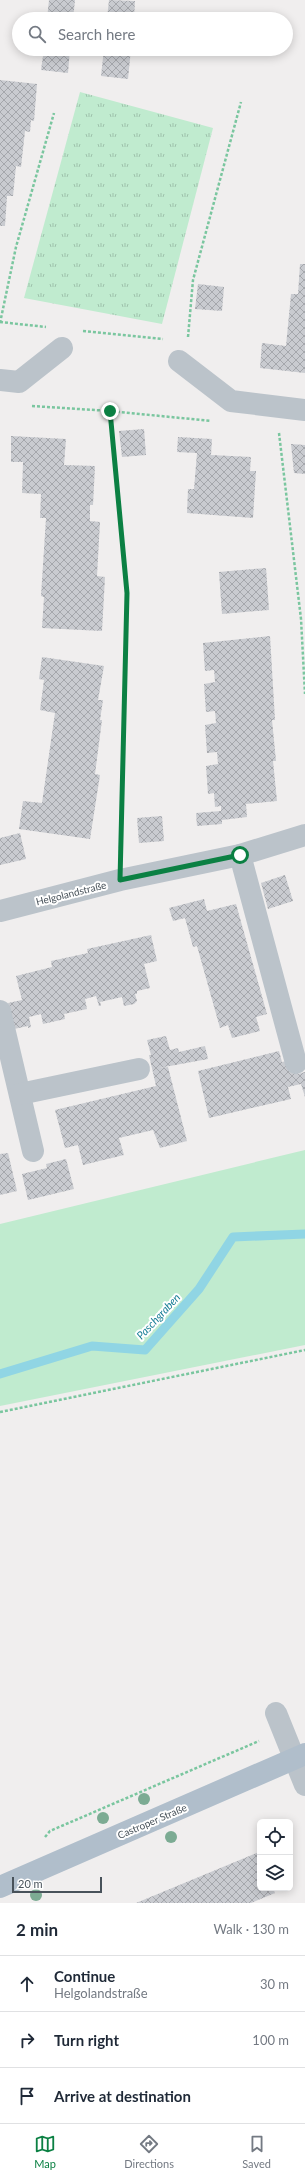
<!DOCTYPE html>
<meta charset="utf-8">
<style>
:root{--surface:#fff;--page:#f6f6f7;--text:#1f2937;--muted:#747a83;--line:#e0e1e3;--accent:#0b8043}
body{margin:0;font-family:Lato,sans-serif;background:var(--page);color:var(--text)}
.controls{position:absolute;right:12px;bottom:12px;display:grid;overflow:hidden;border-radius:6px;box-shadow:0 2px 10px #0003}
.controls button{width:36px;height:36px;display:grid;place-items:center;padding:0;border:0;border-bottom:1px solid var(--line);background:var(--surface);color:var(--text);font:20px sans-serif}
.scale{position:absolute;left:12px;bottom:10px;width:90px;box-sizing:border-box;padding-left:4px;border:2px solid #48525a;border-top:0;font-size:11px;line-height:14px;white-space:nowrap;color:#48525a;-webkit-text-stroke:3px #fff;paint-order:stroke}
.stop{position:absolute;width:12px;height:12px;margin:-9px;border:3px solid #0b8043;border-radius:50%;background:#fff}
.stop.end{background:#0b8043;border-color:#fff;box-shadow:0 1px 4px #0008}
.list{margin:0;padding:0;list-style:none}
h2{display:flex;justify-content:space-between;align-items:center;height:52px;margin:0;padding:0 16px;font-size:17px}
h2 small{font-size:13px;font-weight:400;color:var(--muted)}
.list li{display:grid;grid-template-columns:26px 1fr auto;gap:12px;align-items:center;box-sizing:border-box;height:56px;padding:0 16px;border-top:1px solid var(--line)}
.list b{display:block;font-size:15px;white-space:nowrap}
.list p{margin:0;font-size:13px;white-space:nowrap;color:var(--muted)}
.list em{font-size:13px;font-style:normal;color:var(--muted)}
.icon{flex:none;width:22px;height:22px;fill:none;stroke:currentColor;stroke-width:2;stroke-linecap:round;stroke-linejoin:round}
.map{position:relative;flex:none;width:305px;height:1903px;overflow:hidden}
.search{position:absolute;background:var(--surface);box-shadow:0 2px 10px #0003;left:12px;right:12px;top:12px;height:44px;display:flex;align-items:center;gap:10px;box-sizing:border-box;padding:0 14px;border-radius:22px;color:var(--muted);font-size:15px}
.sheet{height:220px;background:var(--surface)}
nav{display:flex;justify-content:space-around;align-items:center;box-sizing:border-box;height:56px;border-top:1px solid var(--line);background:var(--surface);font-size:11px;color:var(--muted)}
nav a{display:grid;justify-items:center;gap:2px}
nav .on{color:var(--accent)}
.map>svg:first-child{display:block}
</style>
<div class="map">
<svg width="305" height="1903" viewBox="0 0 305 1903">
<defs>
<pattern id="park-tufts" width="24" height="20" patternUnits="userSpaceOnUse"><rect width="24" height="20" fill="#c0ebcf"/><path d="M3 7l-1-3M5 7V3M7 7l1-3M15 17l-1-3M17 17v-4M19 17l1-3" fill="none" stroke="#9ec1ab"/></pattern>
<pattern id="building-cross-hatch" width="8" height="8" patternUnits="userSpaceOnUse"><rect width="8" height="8" fill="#c9cbd0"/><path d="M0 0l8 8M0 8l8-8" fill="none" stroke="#a5a7ac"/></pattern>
</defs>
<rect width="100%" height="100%" fill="#f0eeee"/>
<!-- grass -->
<polygon fill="#c0ebcf" points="305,1150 305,1345 0,1406 0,1224"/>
<!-- park -->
<polygon fill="url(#park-tufts)" points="80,92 213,128 162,324 24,298"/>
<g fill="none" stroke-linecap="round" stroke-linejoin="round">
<!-- stream -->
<polyline stroke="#90d5e4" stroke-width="9" points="0,1374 92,1346 145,1350 199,1289 233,1237 305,1234"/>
</g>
<!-- building -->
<g fill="url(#building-cross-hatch)">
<polygon points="49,0 75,0 73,19 47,19"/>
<polygon points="109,0 135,1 134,19 107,19"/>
<polygon points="44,49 70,49 68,73 41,70"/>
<polygon points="104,49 131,49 128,79 101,76"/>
<polygon points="0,80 37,84 34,121 31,120 30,132 25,131 21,167 16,166 13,196 7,196 5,226 0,226"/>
<polygon points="300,264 305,264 305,373 260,368 262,343 286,346 291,294 298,294"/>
<polygon points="198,284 224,287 222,311 195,309"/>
<polygon points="144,429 146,455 122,457 119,431"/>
<polygon points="11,436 66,439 64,465 95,466 93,505 90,505 90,521 100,522 97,576 105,577 102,631 42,628 44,597 41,596 46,518 40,518 41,494 22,493 23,462 11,462"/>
<polygon points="178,437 212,439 211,455 251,457 250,471 256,471 253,518 187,513 188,489 194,489 197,453 177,452"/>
<polygon points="291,444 305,445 305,474 294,473"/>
<polygon points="266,568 269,610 222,614 219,572"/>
<polygon points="270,636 275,720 272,720 276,761 273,761 277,801 246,804 247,817 222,820 222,824 197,826 196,813 221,811 221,806 215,807 214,793 208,794 206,766 218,764 217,752 207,753 205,725 216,723 215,711 206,712 204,684 215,682 214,670 205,671 203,643"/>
<polygon points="42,657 104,666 98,700 103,700 100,720 102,720 95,774 100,775 90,839 19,829 23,801 42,803 55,713 40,710 44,680 39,679"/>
<polygon points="162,816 164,841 139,843 137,818"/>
<polygon points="20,833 26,859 0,865 0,838"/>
<polygon points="285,875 293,901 268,909 261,883"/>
<polygon points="204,899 207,911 236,904 267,1014 256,1017 260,1031 232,1038 228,1025 220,1028 197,946 193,947 185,918 173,921 169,908"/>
<polygon points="151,935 157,961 144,964 150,988 137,991 137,994 135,994 137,1001 134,1004 124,1006 122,997 100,1002 101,1006 99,1006 96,996 85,999 87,1009 64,1014 65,1019 43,1024 41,1014 29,1017 31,1027 28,1028 28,1026 14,1029 8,1003 22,1000 16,976 52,967 51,961 88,953 87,949"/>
<polygon points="166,1036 170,1050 178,1048 179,1052 205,1046 208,1059 159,1068 168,1067 187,1141 160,1148 153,1130 119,1138 124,1155 83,1165 78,1145 65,1148 55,1110 156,1086 149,1055 151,1055 147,1040"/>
<polygon points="279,1051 282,1062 295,1059 298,1074 305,1072 305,1097 301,1084 288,1087 291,1099 209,1118 198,1071"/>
<polygon points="8,1153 17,1191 0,1195 0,1154"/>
<polygon points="66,1159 74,1189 28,1200 22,1174 47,1168 46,1164"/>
<polygon points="259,1852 260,1888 273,1888 275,1893 251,1903 136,1903"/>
</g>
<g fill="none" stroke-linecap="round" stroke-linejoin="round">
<!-- path -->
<g stroke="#7ac69f" stroke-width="2.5" stroke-dasharray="3 2" stroke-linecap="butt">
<polyline points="0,322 46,327"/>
<polyline points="0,323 16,247 54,113"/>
<polyline points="83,331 163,339"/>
<polyline points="188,337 193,280 241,102"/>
<polyline points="32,406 110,411 211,421"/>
<polyline points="110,411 127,593 120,853"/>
<polyline points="279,433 301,619 305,694"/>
<polyline points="0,1412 305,1350"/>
<polyline points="45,1837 50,1831 259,1741"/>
</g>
<!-- minor -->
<g stroke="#bbc3ca" stroke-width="22">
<polyline points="179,361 231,401 305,410"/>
<polyline points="0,380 19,382 62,348"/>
<polyline points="240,855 296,1063"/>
<polyline points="0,911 120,880 240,855 305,835"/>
<polyline points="0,1011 33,1151"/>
<polyline points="20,1094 139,1069"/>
<polyline points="276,1713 305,1785"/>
</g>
<!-- major -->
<polyline stroke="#b0becb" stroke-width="22" points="0,1887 305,1754"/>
</g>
<!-- trees -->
<g fill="#7cab93">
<circle cx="144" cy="1799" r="6"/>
<circle cx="103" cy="1818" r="6"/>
<circle cx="171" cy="1837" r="6"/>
<circle cx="36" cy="1895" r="6"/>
</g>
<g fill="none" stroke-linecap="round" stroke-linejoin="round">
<!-- route -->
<polyline stroke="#0b8043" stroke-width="5" points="110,411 127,593 120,880 240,855"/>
</g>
<g text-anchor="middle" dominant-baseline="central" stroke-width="4" stroke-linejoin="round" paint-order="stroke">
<!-- street labels -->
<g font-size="10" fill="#48525a" stroke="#fff">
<text transform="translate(71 893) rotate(-14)">Helgolandstraße</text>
<text transform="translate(152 1821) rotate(-23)">Castroper Straße</text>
</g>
<!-- water labels -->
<g font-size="11" font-style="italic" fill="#187e96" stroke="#fff">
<text transform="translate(158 1316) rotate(-47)">Paschgraben</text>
</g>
</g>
</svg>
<div class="controls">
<button><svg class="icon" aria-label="locate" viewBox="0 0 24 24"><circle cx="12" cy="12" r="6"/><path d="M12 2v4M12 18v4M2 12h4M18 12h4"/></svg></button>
<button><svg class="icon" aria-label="layers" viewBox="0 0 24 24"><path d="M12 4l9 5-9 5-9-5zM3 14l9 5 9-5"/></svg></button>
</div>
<div class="scale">20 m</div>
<div class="stop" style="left:240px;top:855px"></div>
<div class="stop end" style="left:110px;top:411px"></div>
<div class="search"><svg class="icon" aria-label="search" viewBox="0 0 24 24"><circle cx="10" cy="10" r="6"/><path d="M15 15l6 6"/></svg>Search here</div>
</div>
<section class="sheet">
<h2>2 min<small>Walk · 130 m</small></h2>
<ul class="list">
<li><svg class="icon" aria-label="ahead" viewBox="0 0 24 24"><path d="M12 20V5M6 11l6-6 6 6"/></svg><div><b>Continue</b><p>Helgolandstraße</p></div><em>30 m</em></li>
<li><svg class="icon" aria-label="right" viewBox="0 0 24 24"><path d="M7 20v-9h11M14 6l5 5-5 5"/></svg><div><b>Turn right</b></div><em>100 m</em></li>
<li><svg class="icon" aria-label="arrive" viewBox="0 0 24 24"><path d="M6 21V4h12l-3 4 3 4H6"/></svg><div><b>Arrive at destination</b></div></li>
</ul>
</section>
<nav>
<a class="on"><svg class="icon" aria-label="map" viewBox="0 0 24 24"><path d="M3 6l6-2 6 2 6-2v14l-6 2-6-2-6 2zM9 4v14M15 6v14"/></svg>Map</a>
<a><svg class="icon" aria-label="directions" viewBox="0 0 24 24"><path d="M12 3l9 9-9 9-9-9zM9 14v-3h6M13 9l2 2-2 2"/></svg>Directions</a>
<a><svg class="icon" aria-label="saved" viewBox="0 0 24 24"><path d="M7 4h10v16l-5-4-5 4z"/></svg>Saved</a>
</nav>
